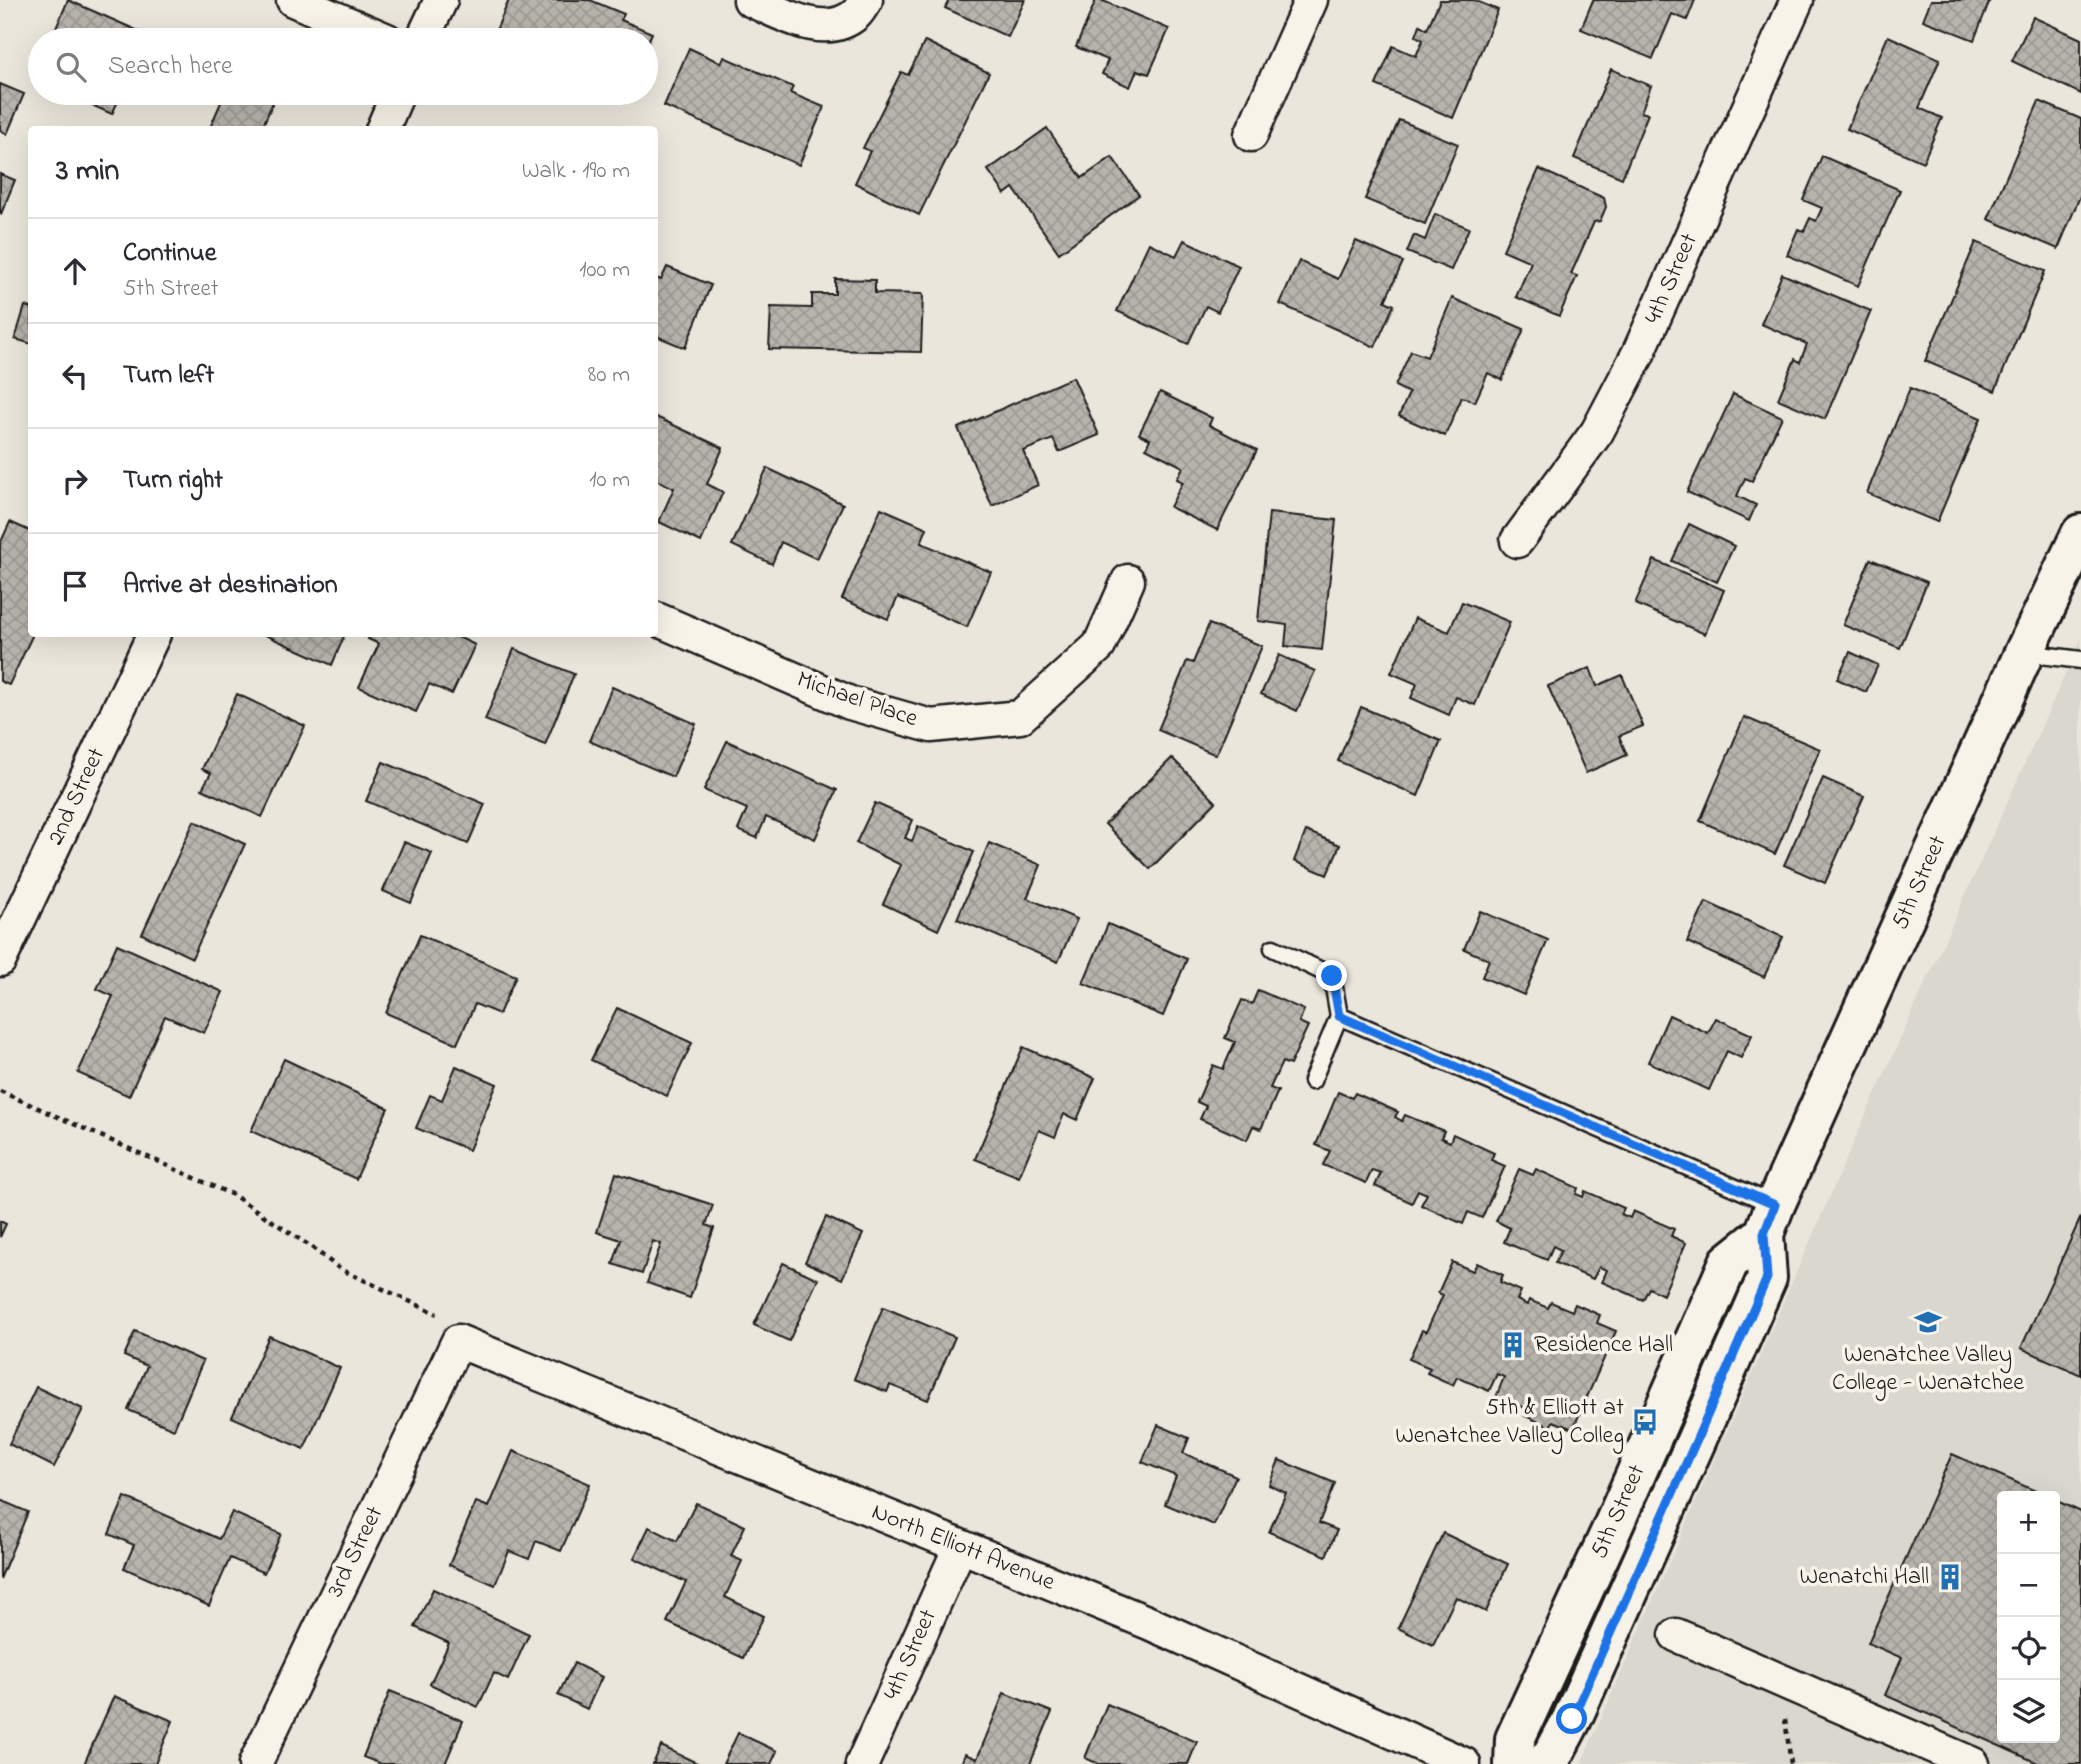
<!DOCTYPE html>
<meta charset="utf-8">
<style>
:root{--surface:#fff;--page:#f7f7f7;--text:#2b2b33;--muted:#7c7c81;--line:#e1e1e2}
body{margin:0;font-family:"Indie Flower",sans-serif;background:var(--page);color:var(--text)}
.controls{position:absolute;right:21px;bottom:21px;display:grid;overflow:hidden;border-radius:7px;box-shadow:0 7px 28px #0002}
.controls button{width:63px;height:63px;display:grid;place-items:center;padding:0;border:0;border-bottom:2px solid var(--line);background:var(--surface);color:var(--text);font:35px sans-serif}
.stop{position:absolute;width:21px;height:21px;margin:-16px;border:5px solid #1a73e8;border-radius:50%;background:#fff}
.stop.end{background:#1a73e8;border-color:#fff;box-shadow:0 2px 7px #0008}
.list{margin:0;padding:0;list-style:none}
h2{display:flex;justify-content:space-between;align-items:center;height:91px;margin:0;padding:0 28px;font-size:30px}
h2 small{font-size:23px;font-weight:400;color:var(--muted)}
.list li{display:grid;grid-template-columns:46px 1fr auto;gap:21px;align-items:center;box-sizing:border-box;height:105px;padding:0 28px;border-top:2px solid var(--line)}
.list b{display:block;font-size:26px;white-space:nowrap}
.list p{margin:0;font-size:23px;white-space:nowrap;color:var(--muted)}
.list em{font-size:23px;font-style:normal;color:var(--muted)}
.icon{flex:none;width:38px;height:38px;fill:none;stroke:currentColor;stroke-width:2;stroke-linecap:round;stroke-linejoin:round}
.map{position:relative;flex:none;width:2081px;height:1764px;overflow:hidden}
.search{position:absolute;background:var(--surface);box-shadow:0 7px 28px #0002;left:28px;top:28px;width:630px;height:77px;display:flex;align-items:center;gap:18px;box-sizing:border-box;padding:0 24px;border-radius:38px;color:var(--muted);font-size:26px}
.panel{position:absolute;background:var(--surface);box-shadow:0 7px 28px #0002;left:28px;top:126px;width:630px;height:511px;border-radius:7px}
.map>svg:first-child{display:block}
</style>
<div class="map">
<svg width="2081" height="1764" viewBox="0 0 2081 1764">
<defs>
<pattern id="building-cross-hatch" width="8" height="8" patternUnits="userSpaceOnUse" patternTransform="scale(1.75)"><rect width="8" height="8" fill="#b6b4ac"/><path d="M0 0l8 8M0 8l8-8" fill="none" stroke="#9c9a93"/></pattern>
</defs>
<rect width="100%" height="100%" fill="#eae6dc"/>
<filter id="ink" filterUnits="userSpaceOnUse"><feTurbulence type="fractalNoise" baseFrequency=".0143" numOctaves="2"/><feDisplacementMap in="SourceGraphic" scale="14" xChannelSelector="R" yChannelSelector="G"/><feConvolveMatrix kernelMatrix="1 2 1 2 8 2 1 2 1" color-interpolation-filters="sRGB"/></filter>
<g filter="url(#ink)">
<!-- built -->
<path fill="#dad7ce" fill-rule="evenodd" d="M2081 639V1764H1581L1851 1148ZM2002 1496H2055V1738H2002Z"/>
<!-- building -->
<g fill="url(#building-cross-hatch)" stroke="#1c1c1c" stroke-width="2">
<polygon points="68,0 159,40 51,40"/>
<polygon points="509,0 590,0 624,14 621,20 652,33 646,47 646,40 505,40 494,35"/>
<polygon points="949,0 1025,0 1008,37 945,8"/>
<polygon points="1096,0 1101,0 1169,29 1149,74 1137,70 1130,87 1102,74 1108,60 1076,47"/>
<polygon points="1440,0 1474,0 1498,10 1453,118 1376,85 1393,46 1416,56 1423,40 1416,36 1420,25 1427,29"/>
<polygon points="1593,0 1695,0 1687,20 1672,14 1653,59 1581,29"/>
<polygon points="1931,0 1990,0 1974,40 1923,20"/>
<polygon points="2033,17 2081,39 2081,94 2012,61"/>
<polygon points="1888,36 1940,59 1919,108 1942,118 1923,162 1847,129"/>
<polygon points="925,41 989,73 919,215 855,183 870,151 863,148 901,72 908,75"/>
<polygon points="689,48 721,63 724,57 793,87 790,93 824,107 799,165 664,106"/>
<polygon points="1611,69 1651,86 1641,112 1648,114 1622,178 1574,158"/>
<polygon points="0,84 24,94 7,134 0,130"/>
<polygon points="94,93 122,93 112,114 89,104"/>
<polygon points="225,93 277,93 261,130 209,130"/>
<polygon points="2039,101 2081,119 2081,194 2058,249 1988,219"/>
<polygon points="1399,120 1458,144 1425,224 1365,199"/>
<polygon points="1047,128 1082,178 1112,157 1139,195 1059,253 1013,188 1005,194 988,170"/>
<polygon points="1822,156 1900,190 1858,286 1787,255 1798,229 1804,231 1810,218 1816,221 1822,208 1803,200"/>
<polygon points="1539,169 1604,198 1606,207 1600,221 1594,222 1571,274 1577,276 1559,316 1516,297 1531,262 1503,250"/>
<polygon points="0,174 15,180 1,214 0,213"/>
<polygon points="1435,214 1469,228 1451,270 1407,252 1414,235 1425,240"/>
<polygon points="1184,240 1239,266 1218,312 1206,306 1188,344 1117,311 1149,243 1176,256"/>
<polygon points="1356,241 1403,262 1385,301 1394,305 1375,347 1280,304 1299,261 1338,279"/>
<polygon points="1976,242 2045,271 1995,391 1925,361"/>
<polygon points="667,267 711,285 685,348 654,335 654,277 661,280"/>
<polygon points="1782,274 1871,311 1825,419 1778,399 1795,359 1800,362 1807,344 1761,324"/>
<polygon points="835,279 875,280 875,293 923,294 921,352 769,349 771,307 812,308 812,294 835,294"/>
<polygon points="1452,298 1524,329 1502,380 1488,373 1475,402 1462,397 1445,436 1399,416 1409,393 1395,386 1411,351 1427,357"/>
<polygon points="25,306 32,308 32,344 15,339"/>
<polygon points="1073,377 1099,435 1059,452 1053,439 1023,451 1038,485 992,506 958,428"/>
<polygon points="1910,388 1981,418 1937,522 1867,493"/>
<polygon points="1160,392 1212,418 1209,425 1257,450 1217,530 1170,507 1183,482 1177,479 1183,467 1146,448 1150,439 1139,434"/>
<polygon points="1733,394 1782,417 1752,481 1745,478 1737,496 1756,505 1749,521 1687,492"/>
<polygon points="654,416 723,448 707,484 723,492 701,542 659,522 674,488 654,479"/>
<polygon points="767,468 843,504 817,559 781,542 772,564 732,545"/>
<polygon points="881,508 927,528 921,543 991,572 967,627 898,597 888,619 842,599"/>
<polygon points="1269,513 1336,520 1322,650 1285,646 1287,625 1258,621"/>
<polygon points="10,522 32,532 33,634 9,685 0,681 0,544"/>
<polygon points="1689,524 1734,546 1717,582 1672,561"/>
<polygon points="1870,559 1927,582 1900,648 1843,625"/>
<polygon points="1654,560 1724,590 1705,634 1635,604"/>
<polygon points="1462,602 1510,622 1475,705 1456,697 1449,715 1411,698 1417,684 1391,673 1415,618 1449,632"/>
<polygon points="1209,624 1262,646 1216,755 1158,730 1187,661 1193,663"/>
<polygon points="263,634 345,634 332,665"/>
<polygon points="371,634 452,634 475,645 452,694 429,684 416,712 359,687 379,644 368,639"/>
<polygon points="514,649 574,674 545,745 485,720"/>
<polygon points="1850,652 1878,665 1866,692 1837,679"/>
<polygon points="1279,655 1315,671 1297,711 1261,694"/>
<polygon points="1590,668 1597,686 1622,675 1643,726 1619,736 1627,755 1586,773 1548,686"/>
<polygon points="612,687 696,724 673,777 589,741"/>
<polygon points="237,694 305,726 262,817 202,789 211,773 202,769"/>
<polygon points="1361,707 1441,741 1418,796 1338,761"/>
<polygon points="1744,717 1820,749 1775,854 1700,821"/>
<polygon points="727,741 837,790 815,839 766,817 757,838 738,830 747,809 704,790"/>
<polygon points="1172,758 1216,802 1150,869 1105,824"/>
<polygon points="383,762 485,804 468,844 366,801"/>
<polygon points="1823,778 1864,796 1825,883 1784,865"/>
<polygon points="875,803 913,820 905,838 912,841 918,826 974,852 938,930 883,904 901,865 856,843"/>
<polygon points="194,821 245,844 192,958 142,934"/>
<polygon points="1306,831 1340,845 1327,875 1294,861"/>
<polygon points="404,842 432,853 411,903 383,891"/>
<polygon points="989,843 1041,865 1027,898 1077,919 1058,962 957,919"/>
<polygon points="1706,902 1783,937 1764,977 1687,942"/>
<polygon points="1480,911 1548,940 1524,995 1482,977 1489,960 1464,949"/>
<polygon points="1108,924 1187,959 1163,1016 1083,983"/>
<polygon points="420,935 516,976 499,1014 475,1004 457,1044 386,1013"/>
<polygon points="117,944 223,992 204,1033 165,1016 129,1096 78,1073 113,996 97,989"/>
<polygon points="1258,990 1304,1010 1299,1022 1308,1026 1290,1065 1282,1062 1270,1088 1278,1091 1261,1129 1253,1126 1247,1140 1200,1119 1206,1106 1197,1102 1213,1065 1223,1069 1235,1042 1225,1038 1242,1000 1252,1004"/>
<polygon points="617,1008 692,1043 667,1096 591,1060"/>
<polygon points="1669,1015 1708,1033 1716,1018 1752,1035 1741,1058 1727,1051 1709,1090 1648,1062"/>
<polygon points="1023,1047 1095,1078 1077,1120 1064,1114 1055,1137 1039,1130 1019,1177 975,1159"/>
<polygon points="284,1059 388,1108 356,1179 251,1131"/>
<polygon points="456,1066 497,1084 469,1150 416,1128 430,1095 442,1100"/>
<polygon points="1338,1092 1352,1098 1355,1093 1398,1112 1395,1117 1402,1121 1405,1115 1444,1131 1441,1138 1450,1142 1453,1134 1494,1153 1491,1160 1505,1166 1482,1218 1468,1212 1463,1224 1421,1205 1427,1194 1418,1190 1412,1203 1375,1186 1381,1173 1372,1170 1366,1183 1323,1165 1330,1151 1316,1145"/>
<polygon points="1519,1169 1533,1175 1536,1169 1578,1188 1576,1194 1583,1197 1585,1191 1624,1208 1621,1214 1630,1218 1633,1211 1674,1229 1671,1236 1686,1243 1663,1295 1649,1288 1643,1300 1602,1282 1607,1270 1599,1267 1593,1279 1555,1263 1561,1250 1553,1246 1547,1260 1504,1242 1510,1228 1496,1221"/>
<polygon points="616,1173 713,1205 706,1225 714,1228 690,1298 647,1283 661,1244 653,1241 642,1274 613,1264 621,1240 597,1232"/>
<polygon points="826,1217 863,1234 842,1279 805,1262"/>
<polygon points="2081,1217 2081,1375 2021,1348"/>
<polygon points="0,1221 6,1224 0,1237"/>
<polygon points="1452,1262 1473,1271 1477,1263 1503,1275 1500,1282 1521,1291 1517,1300 1527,1305 1529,1300 1548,1308 1551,1302 1572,1311 1575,1304 1600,1315 1597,1323 1616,1331 1573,1429 1553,1421 1550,1427 1525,1416 1528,1409 1518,1405 1513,1414 1493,1405 1504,1377 1497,1374 1489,1391 1457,1377 1453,1385 1427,1373 1430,1368 1409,1359 1422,1330 1426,1332 1443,1295 1438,1293"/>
<polygon points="783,1263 818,1279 789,1341 754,1325"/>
<polygon points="883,1307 955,1337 928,1400 890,1385 887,1392 854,1379"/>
<polygon points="135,1331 203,1361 174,1429 128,1410 147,1366 124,1356"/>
<polygon points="269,1336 340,1368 304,1449 232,1417"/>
<polygon points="36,1387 83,1409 54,1467 9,1444"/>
<polygon points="1158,1425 1189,1438 1183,1453 1236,1476 1214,1525 1165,1504 1176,1476 1142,1462"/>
<polygon points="513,1451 590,1484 561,1551 536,1541 529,1559 509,1551 495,1585 449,1565 476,1502 489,1507"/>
<polygon points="1952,1454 2047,1496 2002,1496 2002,1738 2055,1738 2055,1500 2081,1512 2081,1764 2040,1764 1885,1695 1902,1658 1868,1643"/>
<polygon points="1279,1460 1335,1483 1319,1523 1337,1530 1326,1556 1269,1532 1286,1493 1269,1485"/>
<polygon points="125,1497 219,1539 232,1512 281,1534 264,1573 230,1558 209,1606 124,1568 134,1545 109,1534"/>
<polygon points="0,1500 28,1512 0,1579"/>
<polygon points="696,1503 745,1526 731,1556 742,1561 725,1597 764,1616 743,1658 667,1622 686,1582 634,1558 649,1527 677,1541"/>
<polygon points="1443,1533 1508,1564 1486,1612 1456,1597 1433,1645 1398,1628"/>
<polygon points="433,1589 529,1634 508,1680 494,1673 478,1707 430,1684 449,1643 415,1627"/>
<polygon points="574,1663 602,1677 587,1709 558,1695"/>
<polygon points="390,1691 463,1721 445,1764 381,1764 363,1757"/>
<polygon points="1004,1693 1052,1712 1030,1764 961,1764 965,1754 977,1759"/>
<polygon points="114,1696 173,1721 155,1764 84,1764"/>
<polygon points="1107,1704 1197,1742 1188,1764 1099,1764 1085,1758"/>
<polygon points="738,1733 777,1751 771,1764 723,1764"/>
<polygon points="661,1746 699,1764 653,1764"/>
</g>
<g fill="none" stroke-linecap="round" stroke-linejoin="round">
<!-- lane casing -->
<g stroke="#1c1c1c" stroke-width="21">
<g id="lane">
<polyline points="2024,653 2081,660"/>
<polyline points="1273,948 1332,976 1339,1016 1775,1205"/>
<polyline points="1312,1081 1339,1016"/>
</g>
</g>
<!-- street casing -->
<g stroke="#1c1c1c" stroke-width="37">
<g id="street">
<polyline points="293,0 387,40"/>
<path d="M750 0C781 13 825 41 856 14 860 10 863 4 866 0"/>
<polyline points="422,40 441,0"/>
<polyline points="382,130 398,93"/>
<polyline points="1251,135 1311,0"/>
<polyline points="1517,541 1597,432 1638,354 1797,0"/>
<polyline points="654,618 850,703 931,726 1020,717 1099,646 1128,581"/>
<polyline points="0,960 154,634"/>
<polyline points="1676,1635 1973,1764"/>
<polyline points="255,1764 458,1341 1149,1623 1464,1764"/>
<polyline points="862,1764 960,1547"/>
</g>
</g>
<!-- secondary casing -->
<g stroke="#1c1c1c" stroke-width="44">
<g id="secondary">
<polyline points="1514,1764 1515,1739 1610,1533 1729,1262 1764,1234"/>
<polyline points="1542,1764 1553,1755 1572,1719 1697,1439 1767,1278 1764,1234 1775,1205 2024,653 2081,534"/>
</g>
</g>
<!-- path -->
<g stroke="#1c1c1c" stroke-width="4.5" stroke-dasharray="5 5" stroke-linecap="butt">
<polyline points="0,1091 233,1195 310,1246 340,1269 437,1314"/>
<polyline points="1785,1719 1791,1764"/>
</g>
<!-- lane -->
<use href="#lane" stroke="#f7f3e8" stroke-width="16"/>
<!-- street -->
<use href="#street" stroke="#f7f3e8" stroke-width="32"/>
<!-- secondary -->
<use href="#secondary" stroke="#f7f3e8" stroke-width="38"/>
</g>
</g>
<g fill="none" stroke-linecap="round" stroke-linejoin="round" filter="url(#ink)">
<!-- route -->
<polyline stroke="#1a73e8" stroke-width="9" points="1332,976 1339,1016 1775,1205 1764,1234 1767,1278 1697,1439 1572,1719"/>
</g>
<!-- icons -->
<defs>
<g id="university-bare" transform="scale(2.1)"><path d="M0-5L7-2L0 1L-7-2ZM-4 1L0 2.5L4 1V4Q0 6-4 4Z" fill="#1f6fb2" stroke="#f7f3e8" stroke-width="2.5" paint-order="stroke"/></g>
<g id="building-bare" transform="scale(2.1)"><path d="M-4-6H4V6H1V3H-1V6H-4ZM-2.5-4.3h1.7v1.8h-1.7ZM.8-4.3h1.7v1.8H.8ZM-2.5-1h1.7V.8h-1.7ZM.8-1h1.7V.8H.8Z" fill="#1f6fb2" stroke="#f7f3e8" stroke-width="2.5" paint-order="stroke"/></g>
<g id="bus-bare" transform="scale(2.1)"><path d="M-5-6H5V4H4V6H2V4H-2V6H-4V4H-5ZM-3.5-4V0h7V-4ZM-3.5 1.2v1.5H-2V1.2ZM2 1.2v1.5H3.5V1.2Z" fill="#1f6fb2" stroke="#f7f3e8" stroke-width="2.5" paint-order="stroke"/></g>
</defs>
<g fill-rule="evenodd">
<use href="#university-bare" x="1928" y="1322"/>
<use href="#building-bare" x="1513" y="1345"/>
<use href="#bus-bare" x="1645" y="1422"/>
<use href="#building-bare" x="1950" y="1577"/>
</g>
<g text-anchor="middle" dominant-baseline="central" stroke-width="7" stroke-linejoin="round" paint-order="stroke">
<!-- street labels -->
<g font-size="24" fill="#1c1c1c" stroke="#f7f3e8">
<text transform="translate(1672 279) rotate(-66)">4th Street</text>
<text transform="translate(857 700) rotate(19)">Michael Place</text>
<text transform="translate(77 797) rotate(-65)">2nd Street</text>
<text transform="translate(1920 883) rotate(-66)">5th Street</text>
<text transform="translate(1619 1512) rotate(-66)">5th Street</text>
<text transform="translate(963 1548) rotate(22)">North Elliott Avenue</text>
<text transform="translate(356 1552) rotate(-64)">3rd Street</text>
<text transform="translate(911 1655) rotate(-66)">4th Street</text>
</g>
<!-- poi labels -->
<g font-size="24" fill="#1c1c1c" stroke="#f7f3e8" text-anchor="end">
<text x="1534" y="1345" text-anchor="start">Residence Hall</text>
<text x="1928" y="1355" text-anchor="middle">Wenatchee Valley<tspan x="1928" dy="28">College - Wenatchee</tspan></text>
<text x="1624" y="1408">5th &amp; Elliott at<tspan x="1624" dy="28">Wenatchee Valley Colleg</tspan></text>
<text x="1929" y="1577">Wenatchi Hall</text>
</g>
</g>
</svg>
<div class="controls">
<button>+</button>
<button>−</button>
<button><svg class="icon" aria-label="locate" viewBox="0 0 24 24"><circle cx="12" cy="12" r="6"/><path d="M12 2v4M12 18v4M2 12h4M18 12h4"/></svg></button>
<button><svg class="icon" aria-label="layers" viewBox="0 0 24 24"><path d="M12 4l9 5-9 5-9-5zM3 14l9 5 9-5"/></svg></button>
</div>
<div class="stop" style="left:1572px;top:1719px"></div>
<div class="stop end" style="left:1332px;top:976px"></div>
<div class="search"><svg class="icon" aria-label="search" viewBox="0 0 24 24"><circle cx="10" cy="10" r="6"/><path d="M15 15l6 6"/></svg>Search here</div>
<section class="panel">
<h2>3 min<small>Walk · 190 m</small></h2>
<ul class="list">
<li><svg class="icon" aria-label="ahead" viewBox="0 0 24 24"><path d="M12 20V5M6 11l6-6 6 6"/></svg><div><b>Continue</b><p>5th Street</p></div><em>100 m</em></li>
<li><svg class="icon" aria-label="left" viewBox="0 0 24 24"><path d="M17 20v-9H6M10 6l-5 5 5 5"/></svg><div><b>Turn left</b></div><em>80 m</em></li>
<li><svg class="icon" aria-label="right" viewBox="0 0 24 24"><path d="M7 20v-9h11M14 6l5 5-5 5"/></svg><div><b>Turn right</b></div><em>10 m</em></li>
<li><svg class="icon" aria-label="arrive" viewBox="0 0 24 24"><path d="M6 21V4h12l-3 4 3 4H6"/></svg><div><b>Arrive at destination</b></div></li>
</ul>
</section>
</div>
